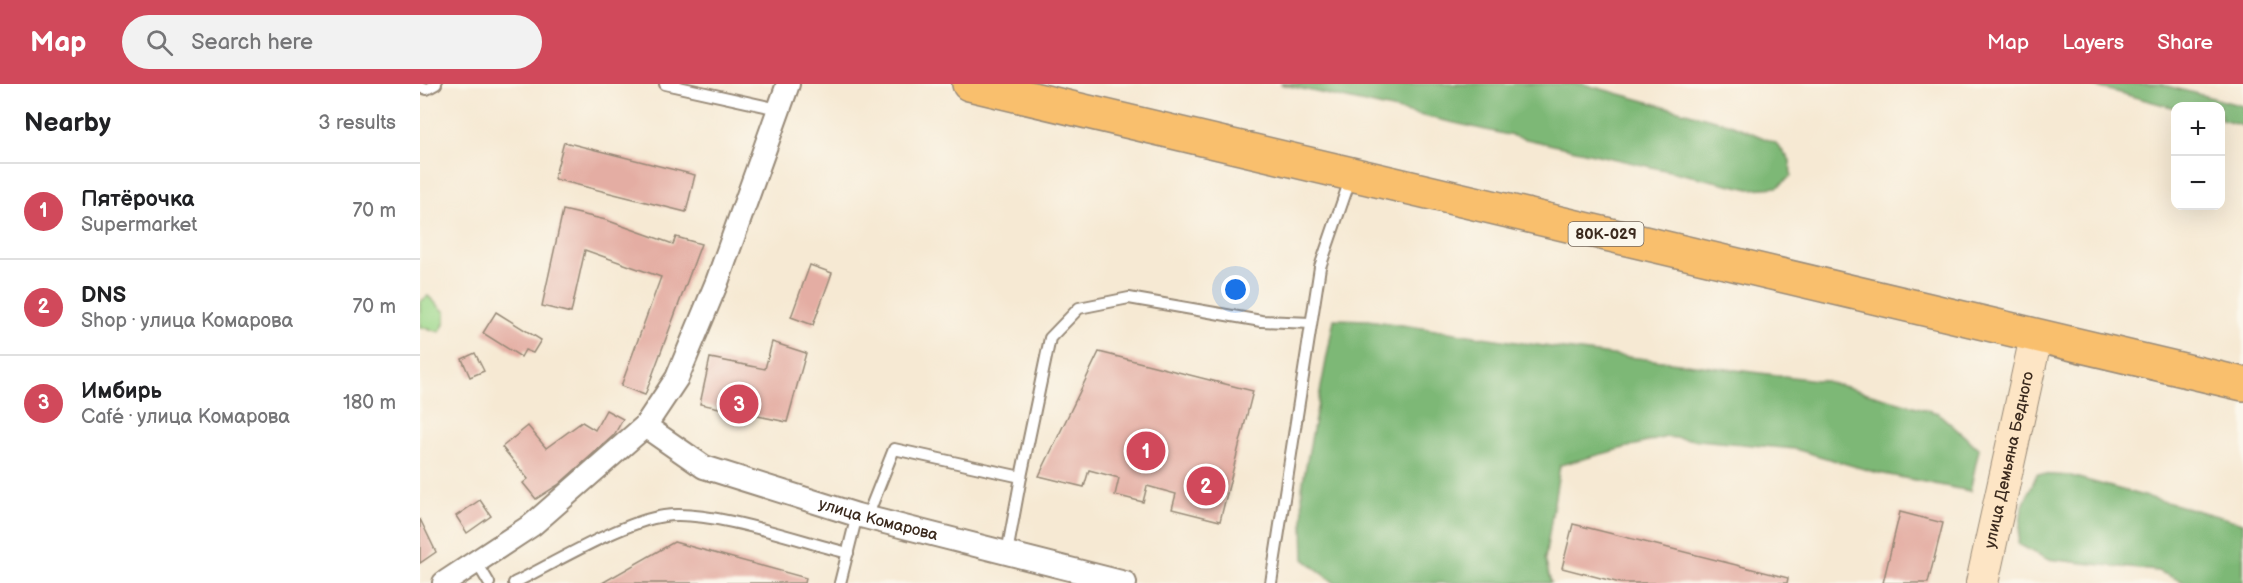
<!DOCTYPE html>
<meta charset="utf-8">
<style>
:root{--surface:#fff;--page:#f2f2f2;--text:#202124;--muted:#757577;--line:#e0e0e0;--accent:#d1495b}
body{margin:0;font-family:"Balsamiq Sans",sans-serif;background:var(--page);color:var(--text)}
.controls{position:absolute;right:18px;top:18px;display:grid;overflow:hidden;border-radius:12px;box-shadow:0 6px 24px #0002}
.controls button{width:54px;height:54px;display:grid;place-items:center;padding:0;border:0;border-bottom:2px solid var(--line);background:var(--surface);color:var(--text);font:30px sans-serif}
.you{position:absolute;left:816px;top:206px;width:21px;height:21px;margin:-15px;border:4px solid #fff;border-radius:50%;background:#1a73e8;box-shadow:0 0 0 9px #1a73e833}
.badge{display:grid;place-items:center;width:39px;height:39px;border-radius:50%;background:var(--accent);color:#fff;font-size:20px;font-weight:700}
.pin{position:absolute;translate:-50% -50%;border:3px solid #fff;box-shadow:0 2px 6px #0006}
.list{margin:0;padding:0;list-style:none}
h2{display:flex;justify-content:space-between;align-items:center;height:78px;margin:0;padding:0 24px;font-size:26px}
h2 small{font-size:20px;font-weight:400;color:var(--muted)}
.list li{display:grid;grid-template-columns:39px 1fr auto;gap:18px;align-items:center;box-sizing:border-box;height:96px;padding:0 24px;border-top:2px solid var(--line)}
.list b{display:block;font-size:22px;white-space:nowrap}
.list p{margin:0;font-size:20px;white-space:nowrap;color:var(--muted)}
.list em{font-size:20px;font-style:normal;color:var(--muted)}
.icon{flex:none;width:33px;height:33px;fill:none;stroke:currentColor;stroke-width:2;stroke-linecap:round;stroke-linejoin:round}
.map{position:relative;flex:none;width:1823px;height:499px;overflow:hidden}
header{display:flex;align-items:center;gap:36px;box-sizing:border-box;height:84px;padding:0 30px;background:var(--accent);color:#fff}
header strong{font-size:28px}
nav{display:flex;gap:33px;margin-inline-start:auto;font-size:21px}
.search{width:420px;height:54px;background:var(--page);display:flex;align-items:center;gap:15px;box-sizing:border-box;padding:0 21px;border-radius:33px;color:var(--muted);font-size:22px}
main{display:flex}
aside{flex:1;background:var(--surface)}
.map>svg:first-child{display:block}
</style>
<header>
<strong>Map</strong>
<div class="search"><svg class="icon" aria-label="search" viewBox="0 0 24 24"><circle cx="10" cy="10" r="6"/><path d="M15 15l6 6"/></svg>Search here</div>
<nav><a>Map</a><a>Layers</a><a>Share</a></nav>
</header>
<main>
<aside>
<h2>Nearby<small>3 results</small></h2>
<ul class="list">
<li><span class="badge">1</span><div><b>Пятёрочка</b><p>Supermarket</p></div><em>70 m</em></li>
<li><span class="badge">2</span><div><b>DNS</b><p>Shop · улица Комарова</p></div><em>70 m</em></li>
<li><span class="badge">3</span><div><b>Имбирь</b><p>Café · улица Комарова</p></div><em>180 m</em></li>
</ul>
</aside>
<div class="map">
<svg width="1823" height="499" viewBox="0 0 1823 499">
<rect width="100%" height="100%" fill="#fbf7ec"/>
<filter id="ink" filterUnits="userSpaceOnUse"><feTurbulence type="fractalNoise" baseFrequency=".0167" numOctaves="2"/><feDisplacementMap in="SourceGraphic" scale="12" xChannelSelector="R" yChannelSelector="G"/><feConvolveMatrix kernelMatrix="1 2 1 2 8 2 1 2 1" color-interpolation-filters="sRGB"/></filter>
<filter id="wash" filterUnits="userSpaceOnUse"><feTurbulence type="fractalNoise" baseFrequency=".008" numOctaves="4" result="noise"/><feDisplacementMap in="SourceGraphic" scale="24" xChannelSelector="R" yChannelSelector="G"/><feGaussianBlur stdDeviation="1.35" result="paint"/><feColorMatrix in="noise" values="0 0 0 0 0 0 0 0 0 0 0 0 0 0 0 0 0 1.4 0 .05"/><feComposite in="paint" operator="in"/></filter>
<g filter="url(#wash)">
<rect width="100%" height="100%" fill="#f6e9d3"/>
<!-- green -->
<polygon fill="#9cd78a" stroke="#6c8054" stroke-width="1.5" points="8,212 25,228 25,238 20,248 0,243 0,218"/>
<!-- forest -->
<g fill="#7db876" stroke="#5c714a" stroke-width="1.5">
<polygon points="860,0 1163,0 1313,41 1356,59 1370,76 1371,92 1358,103 1330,105"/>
<polygon points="1666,0 1740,0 1823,22 1823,42 1801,36 1800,22 1755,24"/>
<polygon points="914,235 948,236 1144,265 1405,297 1518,329 1559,365 1550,407 1454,388 1375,365 1246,353 1140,381 1125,475 1131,499 915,499 884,475 882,403"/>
<polygon points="1617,390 1651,392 1823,439 1823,499 1766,499 1738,487 1627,475 1598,460 1602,424"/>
</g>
<g id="blocks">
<!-- building -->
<g fill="#e4ada3">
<polygon points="144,58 275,91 266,128 134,95"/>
<polygon points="143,126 186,136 253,160 256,153 281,160 225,311 201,302 241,193 165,166 151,229 122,222"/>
<polygon points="390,181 412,189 393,241 371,233"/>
<polygon points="76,228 121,256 113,269 105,266 101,273 63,249"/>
<polygon points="352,258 386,269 367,338 280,320 290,274 345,285"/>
<polygon points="679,268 833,307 800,437 752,425 756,410 727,402 723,418 695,411 699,394 669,386 664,403 619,392"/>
<polygon points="55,269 64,287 50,293 42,275"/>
<polygon points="186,326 203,335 194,351 138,401 116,415 103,399 108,395 82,363 108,342 126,364 162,338 175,346"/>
<polygon points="60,416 71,432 47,449 36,432"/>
<polygon points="1480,428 1523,439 1508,499 1463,499"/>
<polygon points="0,435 16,468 0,479"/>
<polygon points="1153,440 1368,494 1367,499 1200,499 1142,484"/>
<polygon points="254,458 386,494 385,499 182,499"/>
</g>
</g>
</g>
<g filter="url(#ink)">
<use href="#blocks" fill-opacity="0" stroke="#988a78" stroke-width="1.5"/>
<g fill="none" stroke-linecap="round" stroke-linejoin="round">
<!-- lane casing -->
<g stroke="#988a78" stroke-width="14">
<g id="lane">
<polyline points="245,0 358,25"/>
<polyline points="0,3 7,5 16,0"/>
<polyline points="601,393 630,254 659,224 709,214 841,237 891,239"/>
<polyline points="447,433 474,365 601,393 587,469"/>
<polyline points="56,477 69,499"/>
<path d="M94 499C134 479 202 438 244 432 290 425 380 457 428 469"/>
<polyline points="420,499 437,431"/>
<polyline points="851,499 900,183 931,93"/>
</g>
</g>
<!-- street casing -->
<g stroke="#988a78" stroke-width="26">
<g id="street">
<path id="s1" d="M225 342 284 383 437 431 705 499"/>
<polyline points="24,499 112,441 225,342 257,294 297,198 368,0"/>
</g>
</g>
<!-- secondary casing -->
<g stroke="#988a78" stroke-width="34">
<g id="secondary">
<path id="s2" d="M1562 499 1616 253"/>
</g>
</g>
<!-- primary casing -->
<g stroke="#988a78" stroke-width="36">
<polyline id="primary" points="549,0 1823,300"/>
</g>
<!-- lane -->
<use href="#lane" stroke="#fff" stroke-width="10"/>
<!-- street -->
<use href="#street" stroke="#fff" stroke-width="22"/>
<!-- secondary -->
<use href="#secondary" stroke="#fde5c5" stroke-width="32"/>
<!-- primary -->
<use href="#primary" stroke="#f9bf6d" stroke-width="33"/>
</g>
</g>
<g text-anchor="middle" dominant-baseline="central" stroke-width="4.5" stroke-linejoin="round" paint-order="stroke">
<!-- shield labels -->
<rect fill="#fbf7ec" stroke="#75685c" stroke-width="1.5" x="1148.5" y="138" width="75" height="24" rx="4.5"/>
<g font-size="15" font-weight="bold" fill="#3b2a1e">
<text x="1186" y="150">80К-029</text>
</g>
<!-- street labels -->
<g font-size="16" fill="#3b2a1e" stroke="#fbf7ec">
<text stroke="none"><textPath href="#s2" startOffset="126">улица Демьяна Бедного</textPath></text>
<text stroke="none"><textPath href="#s1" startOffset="254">улица Комарова</textPath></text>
</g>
</g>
</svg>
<div class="controls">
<button>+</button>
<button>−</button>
</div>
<div class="you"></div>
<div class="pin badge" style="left:726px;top:367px">1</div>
<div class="pin badge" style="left:786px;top:402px">2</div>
<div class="pin badge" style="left:319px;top:320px">3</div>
</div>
</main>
